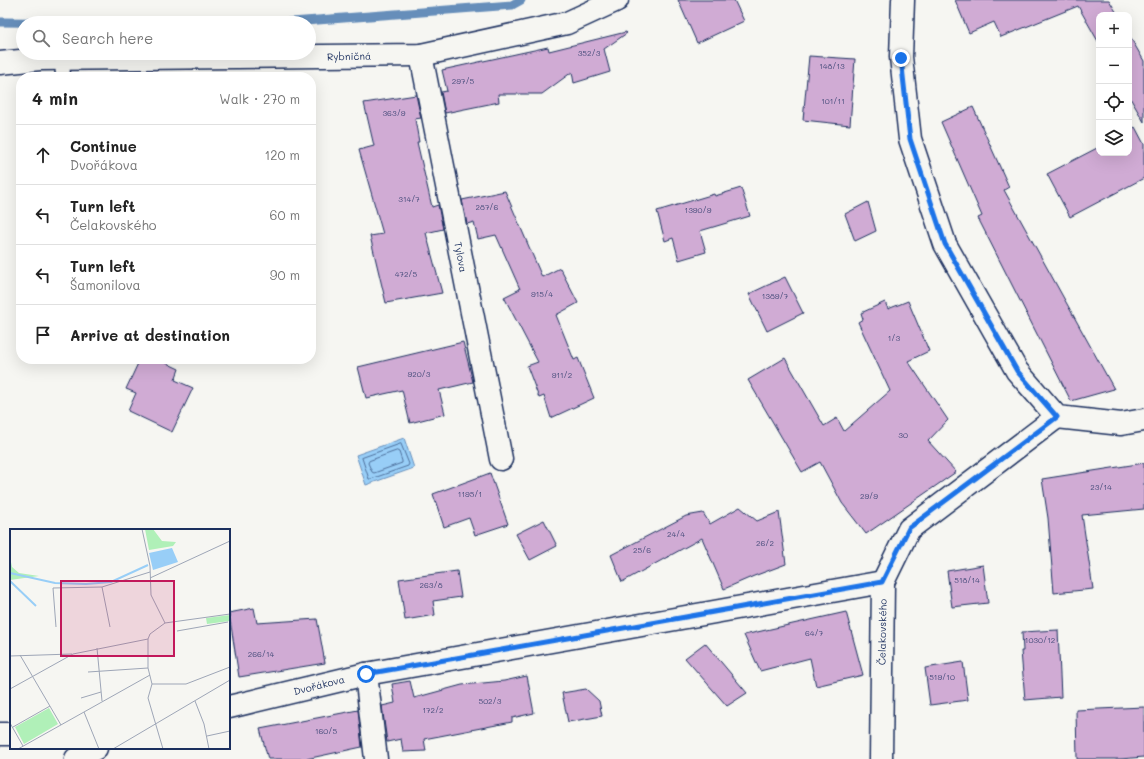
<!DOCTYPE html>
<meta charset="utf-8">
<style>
:root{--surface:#fff;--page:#f6f6f6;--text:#222;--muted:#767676;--line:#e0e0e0}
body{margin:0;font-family:Mali,sans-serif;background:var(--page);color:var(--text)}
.controls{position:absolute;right:12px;top:12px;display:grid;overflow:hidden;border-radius:8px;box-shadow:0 4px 16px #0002}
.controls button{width:36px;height:36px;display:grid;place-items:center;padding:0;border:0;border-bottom:1px solid var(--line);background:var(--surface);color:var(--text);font:20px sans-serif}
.stop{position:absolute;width:12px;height:12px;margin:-9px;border:3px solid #1a73e8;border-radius:50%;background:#fff}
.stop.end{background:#1a73e8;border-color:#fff;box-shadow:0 1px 4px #0008}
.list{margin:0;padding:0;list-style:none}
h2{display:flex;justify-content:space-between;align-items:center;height:52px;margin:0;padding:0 16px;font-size:17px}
h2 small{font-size:13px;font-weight:400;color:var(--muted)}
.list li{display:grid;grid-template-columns:26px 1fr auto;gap:12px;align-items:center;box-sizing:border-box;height:60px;padding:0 16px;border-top:1px solid var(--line)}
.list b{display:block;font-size:15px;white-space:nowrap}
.list p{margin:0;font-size:13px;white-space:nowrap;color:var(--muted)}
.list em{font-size:13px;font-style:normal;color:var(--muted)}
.icon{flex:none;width:22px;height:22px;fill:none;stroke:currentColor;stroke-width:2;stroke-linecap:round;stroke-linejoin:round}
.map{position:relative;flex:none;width:1144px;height:759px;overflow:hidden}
.search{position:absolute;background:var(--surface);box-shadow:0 4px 16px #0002;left:16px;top:16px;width:300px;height:44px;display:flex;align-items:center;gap:10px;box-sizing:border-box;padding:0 14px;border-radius:22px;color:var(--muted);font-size:15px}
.panel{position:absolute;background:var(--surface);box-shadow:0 4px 16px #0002;left:16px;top:72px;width:300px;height:292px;border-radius:16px}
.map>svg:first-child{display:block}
</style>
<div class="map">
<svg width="1144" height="759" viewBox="0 0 1144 759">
<rect width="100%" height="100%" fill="#f6f6f2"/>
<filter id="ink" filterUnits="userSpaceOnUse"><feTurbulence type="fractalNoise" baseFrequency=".025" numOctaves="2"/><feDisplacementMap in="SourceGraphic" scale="8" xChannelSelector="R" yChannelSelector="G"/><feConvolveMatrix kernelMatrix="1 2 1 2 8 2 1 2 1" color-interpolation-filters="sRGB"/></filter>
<g filter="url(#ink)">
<!-- water -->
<polygon fill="#98cef7" stroke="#668eba" points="404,438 414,468 366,485 356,455"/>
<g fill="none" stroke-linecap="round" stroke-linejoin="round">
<!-- shore -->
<g stroke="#4d6f9b" stroke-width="1">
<polygon points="401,444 409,464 408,466 371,479 369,479 362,458"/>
<polygon points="397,451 399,452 402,461 402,463 374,473 372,472 368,463 369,461"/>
</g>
<!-- stream -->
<g stroke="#668eba" stroke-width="9">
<polyline points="0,22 112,23"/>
<polyline points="279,23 512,5 521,0"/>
</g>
</g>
<!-- building -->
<g fill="#d0abd4" stroke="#1b2f5e">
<polygon points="678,0 734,0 744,21 697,43"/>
<polygon points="955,0 1109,0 1118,15 1099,15 1099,43 1078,6 1001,37 994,22 969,33"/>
<polygon points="626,32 627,33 604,49 610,72 574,83 572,72 542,94 498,94 499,102 445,113 441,92 447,91 442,70 548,47 549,51"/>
<polygon points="1129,35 1144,61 1144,122 1129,96"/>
<polygon points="809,56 855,59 850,125 803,120"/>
<polygon points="416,95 421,118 415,119 419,142 417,142 432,207 438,205 443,229 426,233 442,293 386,303 370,236 383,234 359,150 374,146 364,103"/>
<polygon points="973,107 1009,187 1004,190 1114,389 1071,401 978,218 982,216 941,122"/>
<polygon points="1135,127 1144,144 1144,178 1070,217 1047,174 1099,147 1099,153 1129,153 1129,131"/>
<polygon points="741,188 750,216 700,231 706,252 679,260 673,238 665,241 657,211 714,194 715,196"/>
<polygon points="505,191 542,277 560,268 578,303 556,315 574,360 578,358 594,398 551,418 544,396 539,398 527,366 538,362 504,297 520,289 496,235 478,239 474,222 467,224 462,200"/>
<polygon points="868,202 876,231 855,241 845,214"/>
<polygon points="785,277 803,313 767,331 749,294"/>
<polygon points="908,301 929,351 908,361 948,420 928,441 956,472 866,534 842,503 820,462 802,472 748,380 785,358 824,426 837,418 844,431 890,391 858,322 863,319 861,313 885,302 888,309"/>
<polygon points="463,342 473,382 439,390 445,414 410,423 402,390 366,398 358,367"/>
<polygon points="140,359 158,359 179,369 175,380 193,388 172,432 128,411 136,393 126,389"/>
<polygon points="1144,463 1144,509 1082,515 1093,589 1054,593 1048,518 1042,479"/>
<polygon points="490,473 508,524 475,535 469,518 444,527 433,494"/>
<polygon points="740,507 757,521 779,512 786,564 754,576 724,589 702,538 622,582 611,555 686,516 703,513 710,524"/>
<polygon points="544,520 557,546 530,560 516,534"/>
<polygon points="983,565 988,603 952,607 947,571"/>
<polygon points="457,571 461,597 433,601 435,615 405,620 399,579"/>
<polygon points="254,608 257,623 317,619 325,663 239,677 229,613"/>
<polygon points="846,612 863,675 816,686 810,658 760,671 744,635"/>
<polygon points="1058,630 1061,697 1025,700 1021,651 1023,651 1022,632"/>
<polygon points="705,643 747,693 727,706 685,658"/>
<polygon points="963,662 968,700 930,705 925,668"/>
<polygon points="527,676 534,713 512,718 512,722 424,739 426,751 403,752 401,739 387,742 382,706 395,703 392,684 410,681 414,698 462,685 504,681"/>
<polygon points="586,689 599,701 602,716 568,722 562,693"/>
<polygon points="1144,707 1144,757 1120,759 1077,759 1076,710"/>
<polygon points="358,710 362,747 306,759 268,759 260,729"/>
</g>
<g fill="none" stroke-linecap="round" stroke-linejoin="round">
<!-- service casing -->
<g stroke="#1b2f5e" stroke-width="17">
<polyline id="service" points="62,59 63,77"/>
</g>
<!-- minor casing -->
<g stroke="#1b2f5e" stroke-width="25">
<g id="minor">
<polyline points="421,55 501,459"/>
<polyline points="0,63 40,59 421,55 567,23 617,0"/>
<polyline points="366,674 376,759"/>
<polyline points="229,707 366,674 883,582"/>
<polyline points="0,734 11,734"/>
<polyline points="76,759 96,748"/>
<polyline points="881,759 883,582 909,529 1057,417"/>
</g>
</g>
<!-- tertiary casing -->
<g stroke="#1b2f5e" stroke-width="25">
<polyline id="tertiary" points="903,0 901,57 910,139 945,244 1017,371 1057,417 1121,424 1144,420"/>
</g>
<!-- service -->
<use href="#service" stroke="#f6f6f2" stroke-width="14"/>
<!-- minor -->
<use href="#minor" stroke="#f6f6f2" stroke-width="22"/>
<!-- tertiary -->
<use href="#tertiary" stroke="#f6f6f2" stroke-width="22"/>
</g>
</g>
<g fill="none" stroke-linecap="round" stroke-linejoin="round" filter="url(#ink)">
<!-- route -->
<polyline stroke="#1a73e8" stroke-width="5" points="366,674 882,582 909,528 1057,417 1017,371 945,244 910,139 901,58"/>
</g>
<g text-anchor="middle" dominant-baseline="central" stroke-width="3" stroke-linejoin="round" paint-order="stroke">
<!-- number labels -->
<g font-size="8" fill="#484e7c">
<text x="589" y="53">352/3</text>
<text x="832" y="66">148/13</text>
<text x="463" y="81">297/5</text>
<text x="833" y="101">101/11</text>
<text x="394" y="113">363/9</text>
<text x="409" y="199">314/7</text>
<text x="487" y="207">287/6</text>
<text x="698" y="210">1390/9</text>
<text x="406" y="274">472/5</text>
<text x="542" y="294">915/4</text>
<text x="775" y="296">1389/7</text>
<text x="894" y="338">1/3</text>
<text x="419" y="374">920/3</text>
<text x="562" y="375">911/2</text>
<text x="903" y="435">30</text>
<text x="1101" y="487">23/14</text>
<text x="470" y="494">1195/1</text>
<text x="869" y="496">29/9</text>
<text x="676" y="534">24/4</text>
<text x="765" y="543">26/2</text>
<text x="642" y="550">25/6</text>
<text x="967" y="580">518/14</text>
<text x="431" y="585">263/8</text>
<text x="814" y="633">64/7</text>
<text x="1040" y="640">1030/12</text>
<text x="261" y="654">266/14</text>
<text x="942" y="677">519/10</text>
<text x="490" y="701">502/3</text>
<text x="433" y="710">172/2</text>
<text x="326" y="731">160/5</text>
</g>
<!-- street labels -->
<g font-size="10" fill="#1b2f5e" stroke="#f6f6f2">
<text transform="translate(349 56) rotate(-1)">Rybničná</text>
<text transform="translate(461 257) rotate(79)">Tylova</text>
<text transform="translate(882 632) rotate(-89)">Čelakovského</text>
<text transform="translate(319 685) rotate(-14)">Dvořákova</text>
</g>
</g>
<!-- overview -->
<g transform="translate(10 529)">
<rect width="220" height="220" fill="#f6f6f2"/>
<path d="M135 0H143L152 12 166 13 163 17 139 21ZM0 28 2 38 9 44 29 47 0 51ZM220 86V92L197 95 196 89ZM39 179 48 195 14 215 5 198Z" fill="#b0f0b8"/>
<path d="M162 19 168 33 143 41 139 24Z" fill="#98cef7"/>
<path fill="none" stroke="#98cef7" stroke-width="2" d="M0 44 45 54 76 55 101 53 138 36M0 52 26 77"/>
<path fill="none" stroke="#9ea6b7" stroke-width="1" d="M132 0 140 37 141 66 155 94M140 49 220 12M92 58 100 98M155 94 220 85M46 98 43 59 92 58 140 43M167 102 218 93M87 119 92 172M10 126 51 196M0 127 62 125M78 143 138 139M142 155H176L220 138M0 160 63 125 138 110M71 169 91 163M185 172 194 195 199 220M74 183 89 220M0 194 13 217M3 198 40 177M197 207 220 202M8 220 140 146M103 220 220 151M153 220 138 169 142 155 138 139V110L140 105 155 94"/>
<path fill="#c2185b" fill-opacity="0.15" stroke="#c2185b" stroke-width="2" d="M51 52H164V127H51Z"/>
<rect width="220" height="220" fill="none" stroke="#1b2f5e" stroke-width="2"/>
</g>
</svg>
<div class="controls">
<button>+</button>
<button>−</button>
<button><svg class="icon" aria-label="locate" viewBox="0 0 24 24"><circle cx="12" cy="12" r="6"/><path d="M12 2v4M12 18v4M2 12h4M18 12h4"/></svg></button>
<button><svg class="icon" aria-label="layers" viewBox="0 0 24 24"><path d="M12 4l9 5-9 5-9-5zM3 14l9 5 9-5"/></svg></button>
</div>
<div class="stop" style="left:366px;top:674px"></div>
<div class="stop end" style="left:901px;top:58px"></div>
<div class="search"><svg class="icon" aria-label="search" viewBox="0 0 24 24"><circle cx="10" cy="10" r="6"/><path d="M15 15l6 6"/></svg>Search here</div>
<section class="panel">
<h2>4 min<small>Walk · 270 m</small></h2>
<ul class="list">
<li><svg class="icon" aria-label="ahead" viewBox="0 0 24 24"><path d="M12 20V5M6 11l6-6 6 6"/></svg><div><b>Continue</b><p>Dvořákova</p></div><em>120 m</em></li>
<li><svg class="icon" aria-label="left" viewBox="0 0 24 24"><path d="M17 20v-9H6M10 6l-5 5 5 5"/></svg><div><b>Turn left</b><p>Čelakovského</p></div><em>60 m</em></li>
<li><svg class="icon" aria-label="left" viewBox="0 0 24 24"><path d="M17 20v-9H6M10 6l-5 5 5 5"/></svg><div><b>Turn left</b><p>Šamonilova</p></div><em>90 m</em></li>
<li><svg class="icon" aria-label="arrive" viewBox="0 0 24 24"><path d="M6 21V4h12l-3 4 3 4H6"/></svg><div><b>Arrive at destination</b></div></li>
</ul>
</section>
</div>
